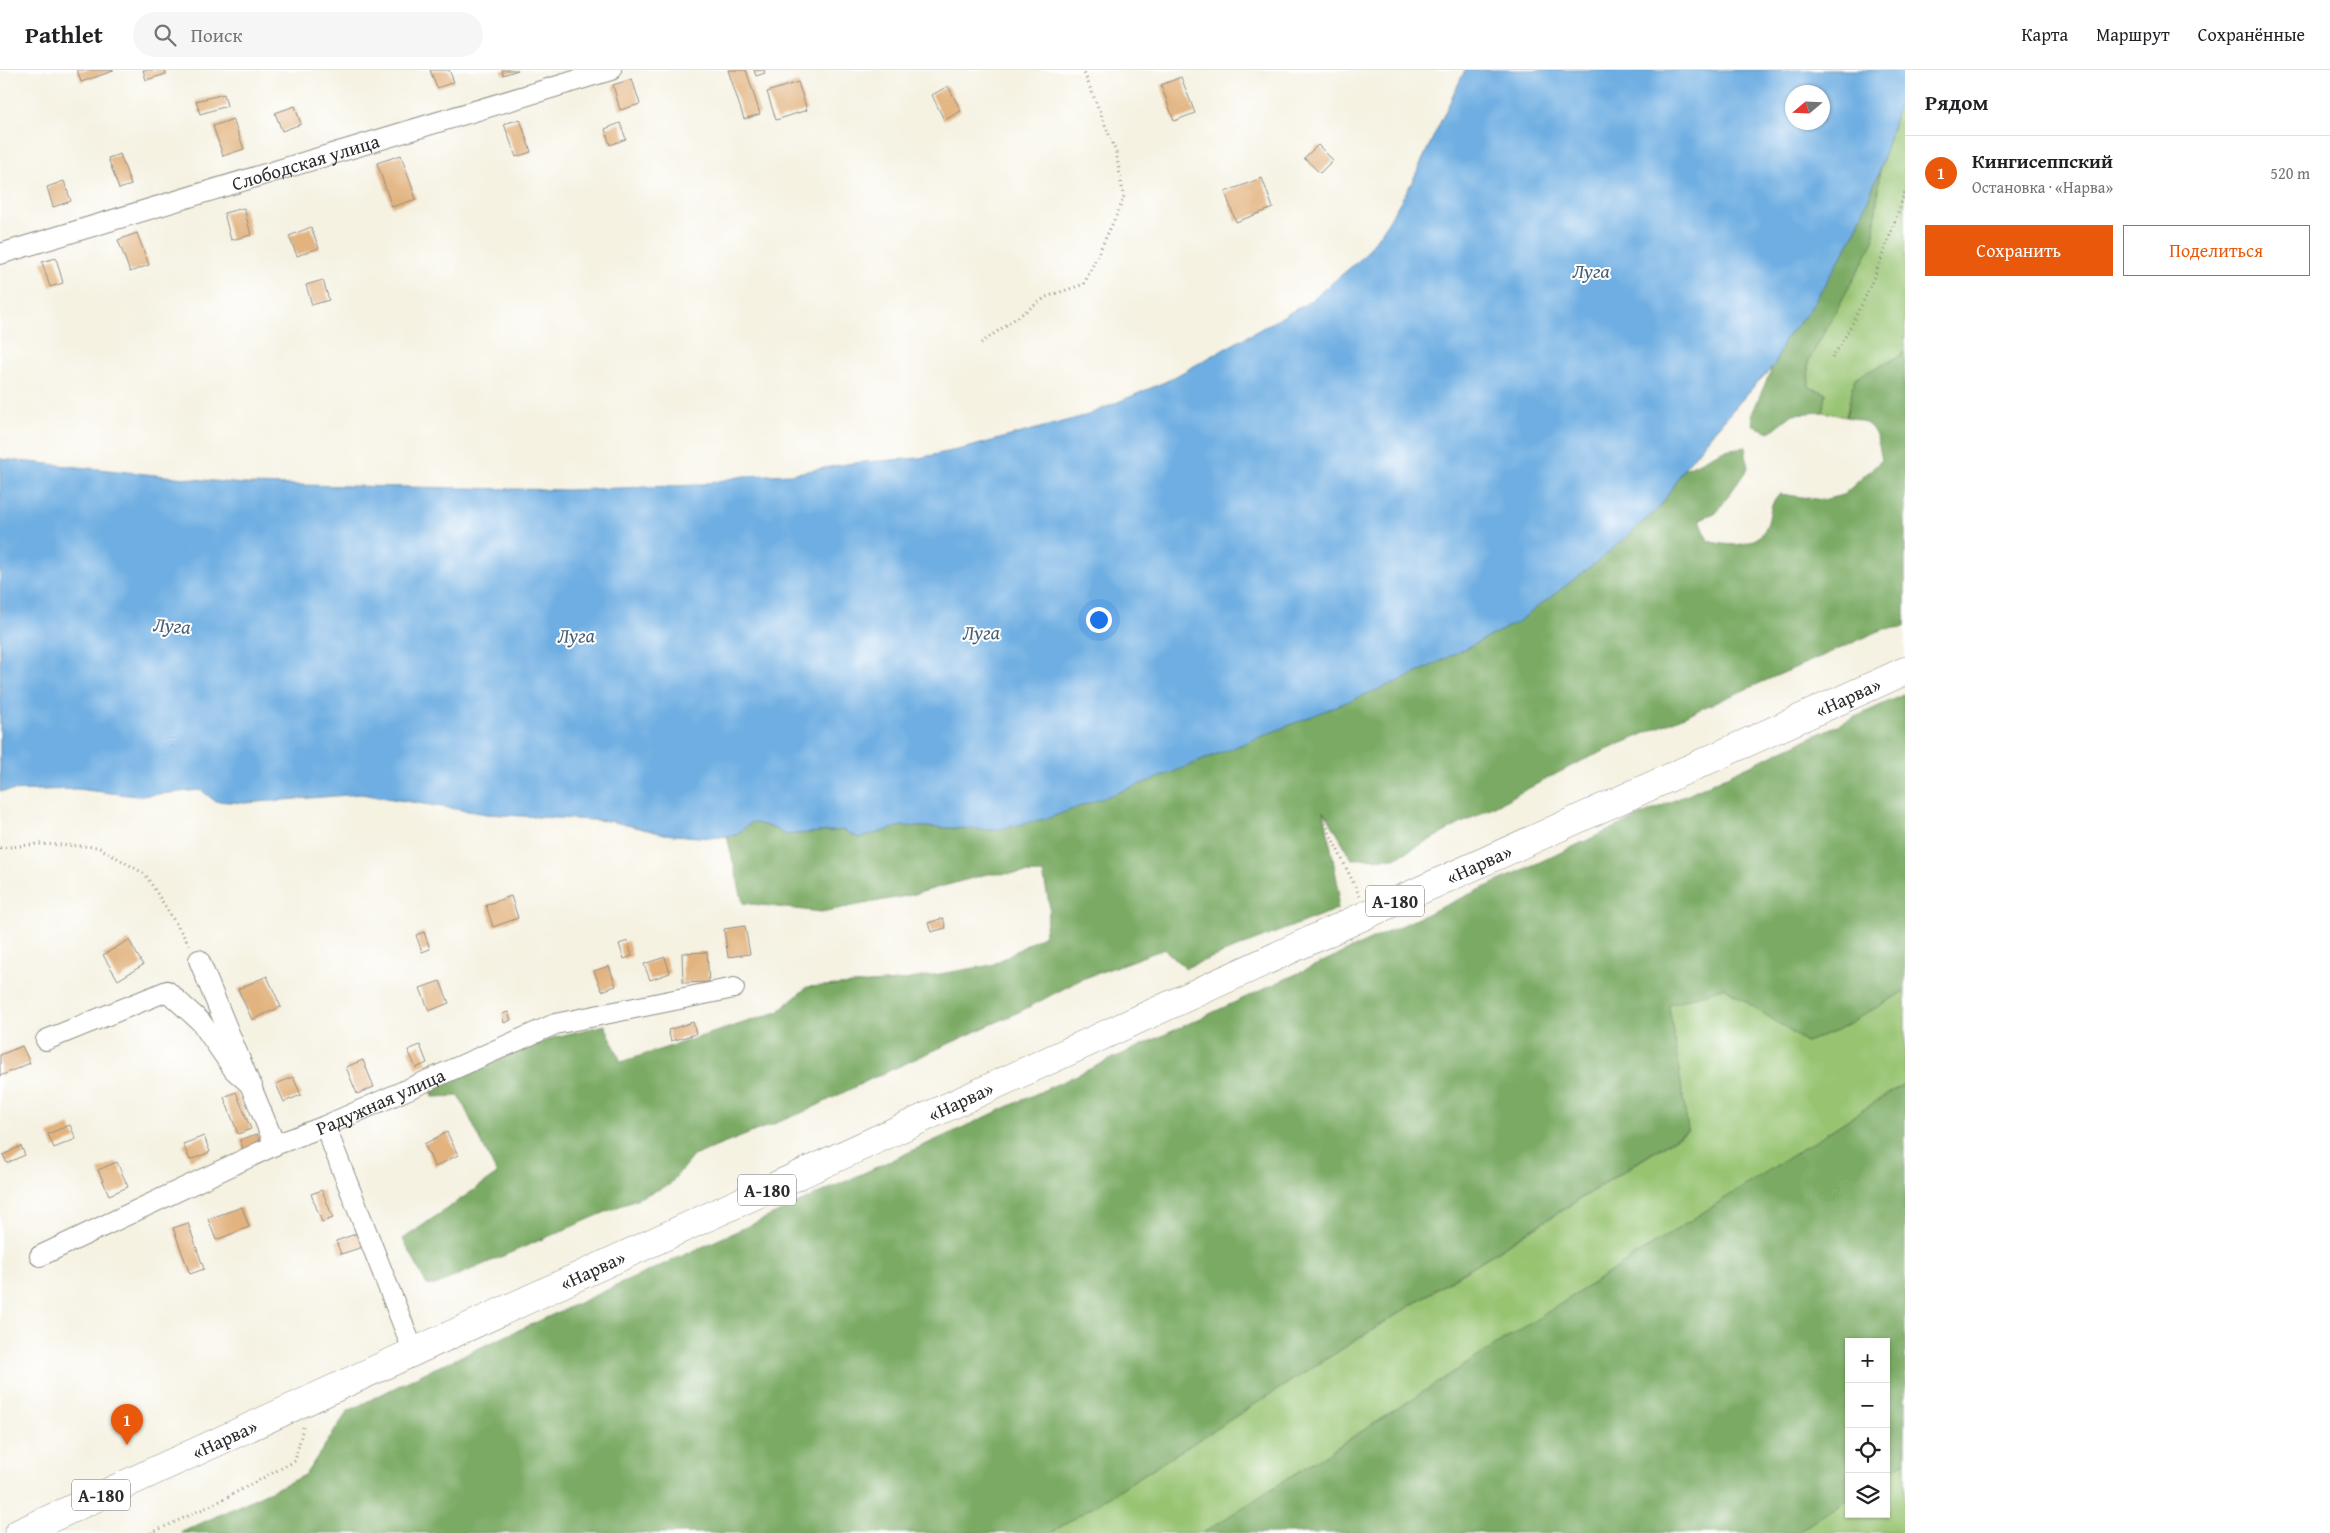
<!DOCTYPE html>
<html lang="ru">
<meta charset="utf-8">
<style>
:root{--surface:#fff;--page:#f6f6f6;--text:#202124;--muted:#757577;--line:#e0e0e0;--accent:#ea580c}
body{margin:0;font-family:"Gentium Book Plus",serif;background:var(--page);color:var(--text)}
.controls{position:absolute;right:15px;bottom:15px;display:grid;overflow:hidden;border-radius:0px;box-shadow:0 1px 4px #0004}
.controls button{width:45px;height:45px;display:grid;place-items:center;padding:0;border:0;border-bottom:1px solid var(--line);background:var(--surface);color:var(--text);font:25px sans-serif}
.compass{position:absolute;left:1785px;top:15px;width:45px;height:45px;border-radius:50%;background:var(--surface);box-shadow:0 1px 4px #0004;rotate:251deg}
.you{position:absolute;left:1098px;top:549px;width:18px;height:18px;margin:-12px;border:4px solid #fff;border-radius:50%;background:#1a73e8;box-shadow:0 0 0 8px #1a73e833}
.badge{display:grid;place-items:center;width:32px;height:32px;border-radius:50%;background:var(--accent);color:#fff;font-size:16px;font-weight:700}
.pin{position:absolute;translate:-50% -41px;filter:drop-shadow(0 1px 2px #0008)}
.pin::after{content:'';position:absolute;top:26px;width:18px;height:15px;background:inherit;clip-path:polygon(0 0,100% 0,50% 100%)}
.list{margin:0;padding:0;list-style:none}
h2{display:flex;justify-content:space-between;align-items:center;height:65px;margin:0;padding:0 20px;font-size:21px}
h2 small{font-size:16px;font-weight:400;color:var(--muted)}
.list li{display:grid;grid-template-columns:32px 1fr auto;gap:15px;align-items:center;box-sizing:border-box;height:75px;padding:0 20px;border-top:1px solid var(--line)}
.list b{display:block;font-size:19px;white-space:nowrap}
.list p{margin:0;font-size:16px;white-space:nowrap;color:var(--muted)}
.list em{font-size:16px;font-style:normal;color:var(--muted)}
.actions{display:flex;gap:10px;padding:15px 20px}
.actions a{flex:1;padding:11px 0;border:1px solid var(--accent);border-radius:0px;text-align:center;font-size:18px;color:var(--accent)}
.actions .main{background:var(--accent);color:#fff}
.icon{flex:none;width:28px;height:28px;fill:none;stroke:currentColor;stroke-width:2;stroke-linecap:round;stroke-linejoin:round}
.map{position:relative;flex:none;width:1905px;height:1463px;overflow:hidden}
header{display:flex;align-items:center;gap:30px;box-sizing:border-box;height:70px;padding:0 25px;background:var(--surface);border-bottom:1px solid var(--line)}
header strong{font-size:24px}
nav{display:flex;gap:28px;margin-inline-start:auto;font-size:18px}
.search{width:350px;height:45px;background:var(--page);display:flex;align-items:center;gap:12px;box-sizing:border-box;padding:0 18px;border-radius:28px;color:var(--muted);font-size:19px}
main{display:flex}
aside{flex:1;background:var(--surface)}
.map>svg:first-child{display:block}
</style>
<header>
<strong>Pathlet</strong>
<div class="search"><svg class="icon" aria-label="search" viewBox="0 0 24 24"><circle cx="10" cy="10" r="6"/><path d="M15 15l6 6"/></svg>Поиск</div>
<nav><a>Карта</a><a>Маршрут</a><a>Сохранённые</a></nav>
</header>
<main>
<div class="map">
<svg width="1905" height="1463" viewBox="0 0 1905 1463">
<rect width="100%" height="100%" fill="#fff"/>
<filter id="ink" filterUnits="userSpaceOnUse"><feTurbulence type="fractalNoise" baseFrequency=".02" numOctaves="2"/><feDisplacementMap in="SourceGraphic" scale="10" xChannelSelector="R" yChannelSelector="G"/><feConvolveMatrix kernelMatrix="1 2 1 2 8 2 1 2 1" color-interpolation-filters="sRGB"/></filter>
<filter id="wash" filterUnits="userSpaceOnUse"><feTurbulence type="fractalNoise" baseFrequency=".0096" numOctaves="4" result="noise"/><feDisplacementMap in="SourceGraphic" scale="20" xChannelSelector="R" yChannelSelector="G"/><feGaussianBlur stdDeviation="1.12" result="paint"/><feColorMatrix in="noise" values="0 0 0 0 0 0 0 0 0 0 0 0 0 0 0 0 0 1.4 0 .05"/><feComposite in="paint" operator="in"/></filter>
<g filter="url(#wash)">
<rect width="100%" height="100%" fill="#f5f2e2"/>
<!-- green -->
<g fill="#98c472" stroke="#62784e">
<polygon points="1905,13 1905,283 1855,308 1846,347 1823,342 1826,323 1809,317 1808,292 1873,173 1880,99"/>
<polygon points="1724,917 1806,972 1834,962 1905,921 1905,1013 1203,1463 1051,1463 1688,1061 1668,935"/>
<polygon points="1905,1391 1905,1463 1796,1463 1849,1428 1849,1444 1886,1444 1886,1404"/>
</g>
<!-- forest -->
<g fill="#7aaa64" stroke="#526a48">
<polygon points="1880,99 1873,173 1808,292 1809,317 1826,323 1823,342 1793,344 1770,362 1754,356 1752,344 1784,270 1808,242 1853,167"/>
<path d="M1905 283V557L1884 559 1579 692 1395 788 1352 789 1324 741 1339 821 1337 839 1185 898 1164 879 1082 909 1021 941 871 1009 806 1041 693 1086 669 1115 435 1215H427L403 1169 497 1104 459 1026 433 1027 430 1016 555 967 605 955 621 992 778 942 807 917 899 911 992 895 1044 865 1050 838 1043 803 987 804 911 825 821 842 743 833 727 766 736 765 752 752 771 757 786 765 843 760 859 768 902 756 996 760 1660 437 1683 400 1724 380 1745 377 1748 398 1717 442 1700 449 1708 471C1727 476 1757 480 1767 455 1772 441 1768 436 1780 424L1823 430 1843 425 1882 390C1877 364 1875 351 1846 347L1855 308Z"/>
<polygon points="1905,624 1905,921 1834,962 1806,972 1724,917 1669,935 1688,1060 1051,1463 180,1463 305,1405 348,1341 422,1304 779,1142"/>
<polygon points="1905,1013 1905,1391 1886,1404 1886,1272 1849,1272 1849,1428 1796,1463 1203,1463"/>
</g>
<!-- water -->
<path fill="#6eaee2" stroke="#4c6c86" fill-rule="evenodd" d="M1465 0H1905V13L1880 99 1853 167 1808 242 1784 270 1774 296 1755 315 1715 360 1683 400 1660 437 1602 488 1518 552 1409 607 1173 702 1049 748 996 760 902 756 859 768 843 760 786 765 771 757 752 752 736 765 710 768 664 764 610 751 487 744 361 724 245 733 215 731 201 720 137 726 77 719 0 721V389L243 414 568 420 698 415 744 406 791 404 852 393 919 388 966 378 1088 345 1167 311 1309 232 1363 187 1383 160 1411 114ZM1792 22H1822V52H1792Z"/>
<g id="blocks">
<!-- building -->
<g fill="#e2b37f">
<polygon points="77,0 113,0 113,1 81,12"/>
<polygon points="143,0 165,0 166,4 146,10"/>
<polygon points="430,0 449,0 454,12 437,18"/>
<polygon points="502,0 518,0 503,5"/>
<polygon points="728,0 746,0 760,44 744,49"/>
<polygon points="754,0 764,0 765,3 756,6"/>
<polygon points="1181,7 1195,43 1174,51 1161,15"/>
<polygon points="632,9 640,34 620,40 613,15"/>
<polygon points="798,12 807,40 776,50 767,22"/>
<polygon points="948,16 961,41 944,50 932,25"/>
<polygon points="224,24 227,36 200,44 196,31"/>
<polygon points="295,36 301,54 282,61 275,43"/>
<polygon points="233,49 244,79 223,86 213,56"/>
<polygon points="520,49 531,82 516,87 504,54"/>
<polygon points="620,53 626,69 610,75 605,59"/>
<polygon points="1318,75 1333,90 1320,103 1304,88"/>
<polygon points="120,84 131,115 119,119 108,88"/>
<polygon points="401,85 416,129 392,137 377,93"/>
<polygon points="1262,108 1273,138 1236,152 1225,122"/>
<polygon points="64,111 71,131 53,137 47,117"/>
<polygon points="244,138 251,165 231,170 224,143"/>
<polygon points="311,157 319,178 297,186 289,166"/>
<polygon points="137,163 149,195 130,202 118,170"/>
<polygon points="56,188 63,213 50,217 42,192"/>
<polygon points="323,210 329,230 312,235 306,215"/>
<polygon points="511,826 518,848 493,857 486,835"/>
<polygon points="943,848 946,858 931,862 928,853"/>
<polygon points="745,856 750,884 728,887 724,859"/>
<polygon points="424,862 430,879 422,882 416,865"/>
<polygon points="129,870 143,895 118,910 103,885"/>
<polygon points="628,871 632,886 624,889 619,874"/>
<polygon points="707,882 709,912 683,913 682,883"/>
<polygon points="665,887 670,903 650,910 644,894"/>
<polygon points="609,896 616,916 602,921 594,901"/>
<polygon points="267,906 281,937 252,950 238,919"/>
<polygon points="440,911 449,933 429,941 420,918"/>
<polygon points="508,942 511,950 504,953 502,944"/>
<polygon points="693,952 696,964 671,971 668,960"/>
<polygon points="420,975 427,993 416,998 408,980"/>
<polygon points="22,976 30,993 0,1006 0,985"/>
<polygon points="363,990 374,1017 357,1024 346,997"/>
<polygon points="293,1007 301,1025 284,1032 276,1014"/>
<polygon points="236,1022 251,1059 238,1064 224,1027"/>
<polygon points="70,1055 76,1069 54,1078 48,1064"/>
<polygon points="447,1062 458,1085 435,1097 424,1074"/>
<polygon points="257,1064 262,1075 244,1082 240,1070"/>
<polygon points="204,1066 210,1082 190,1090 183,1074"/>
<polygon points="21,1076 25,1085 7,1093 3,1085"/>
<polygon points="117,1092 128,1117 109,1125 98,1100"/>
<polygon points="322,1120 333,1148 322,1152 311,1124"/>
<polygon points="242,1137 249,1157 216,1170 208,1149"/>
<polygon points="188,1153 204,1199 190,1204 173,1158"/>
<polygon points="361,1162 366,1176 341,1184 336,1171"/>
</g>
</g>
</g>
<g filter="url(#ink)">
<use href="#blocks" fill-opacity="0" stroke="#908e86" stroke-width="1"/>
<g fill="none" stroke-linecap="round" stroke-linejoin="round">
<!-- minor casing -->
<g stroke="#908e86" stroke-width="22">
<g id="minor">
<path id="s1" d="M0 184 611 0"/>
<polyline points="199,890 275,1075"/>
<polyline points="46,970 167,921 201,952 234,1000 252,1016"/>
<polyline points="325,1056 413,1280"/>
<path id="s2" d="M40 1186 275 1075 325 1056 555 954 734 918"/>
</g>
</g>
<!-- highway casing -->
<g stroke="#908e86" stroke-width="29">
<g id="highway">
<path id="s3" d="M19 1463 1368 844 1905 601"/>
</g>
</g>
<!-- path -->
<g stroke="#908e86" stroke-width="3" stroke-dasharray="1 4" stroke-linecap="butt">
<polyline points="981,273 1046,227 1084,214 1124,129 1116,82 1083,0"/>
<path d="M1832 288C1866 237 1885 179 1905 122"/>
<polyline points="1325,753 1360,827"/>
<polyline points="0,778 39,774 98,777 145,804 190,876"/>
<polyline points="151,1463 212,1435 295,1391 303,1357"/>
</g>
<!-- minor -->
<use href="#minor" stroke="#fff" stroke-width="20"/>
<!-- highway -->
<use href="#highway" stroke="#fff" stroke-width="28"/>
</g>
</g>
<g text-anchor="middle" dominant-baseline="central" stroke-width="4" stroke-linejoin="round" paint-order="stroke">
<!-- shield labels -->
<g fill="#fff" stroke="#6b6b6b" stroke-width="1">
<rect x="1366" y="815.5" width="58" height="31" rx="4"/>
<rect x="738" y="1104.5" width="58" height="31" rx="4"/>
<rect x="72" y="1409.5" width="58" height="31" rx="4"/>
</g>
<g font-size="18" font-weight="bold" fill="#2b2b2b">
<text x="1395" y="831">А-180</text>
<text x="767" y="1120">А-180</text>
<text x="101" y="1425">А-180</text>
</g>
<!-- street labels -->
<g font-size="19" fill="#2b2b2b" stroke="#fff">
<text stroke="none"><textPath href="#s1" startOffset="319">Слободская улица</textPath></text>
<text stroke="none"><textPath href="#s3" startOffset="2011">«Нарва»</textPath></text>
<text stroke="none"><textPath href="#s3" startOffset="1606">«Нарва»</textPath></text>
<text stroke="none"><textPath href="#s3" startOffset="1036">«Нарва»</textPath></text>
<text stroke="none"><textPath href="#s2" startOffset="374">Радужная улица</textPath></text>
<text stroke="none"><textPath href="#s3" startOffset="631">«Нарва»</textPath></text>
<text stroke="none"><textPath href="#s3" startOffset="226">«Нарва»</textPath></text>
</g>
<!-- water labels -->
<g font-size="20" font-style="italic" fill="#465f74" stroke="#fff">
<text x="1591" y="200">Луга</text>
<text transform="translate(172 555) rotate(4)">Луга</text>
<text transform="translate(981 562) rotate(-1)">Луга</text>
<text transform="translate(576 565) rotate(-1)">Луга</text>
</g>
</g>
</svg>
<div class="controls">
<button>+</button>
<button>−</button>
<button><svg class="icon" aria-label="locate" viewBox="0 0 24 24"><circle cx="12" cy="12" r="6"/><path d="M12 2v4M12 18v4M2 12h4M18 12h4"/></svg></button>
<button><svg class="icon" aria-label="layers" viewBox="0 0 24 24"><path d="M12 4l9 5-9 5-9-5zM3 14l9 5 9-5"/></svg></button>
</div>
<svg class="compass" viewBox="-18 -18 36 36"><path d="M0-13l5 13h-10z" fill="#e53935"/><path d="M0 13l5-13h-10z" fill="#757577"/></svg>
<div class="you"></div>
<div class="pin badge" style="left:127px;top:1375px">1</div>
</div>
<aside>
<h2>Рядом<small></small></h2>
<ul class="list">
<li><span class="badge">1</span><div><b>Кингисеппский</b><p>Остановка · «Нарва»</p></div><em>520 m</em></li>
</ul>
<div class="actions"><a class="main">Сохранить</a><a>Поделиться</a></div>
</aside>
</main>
